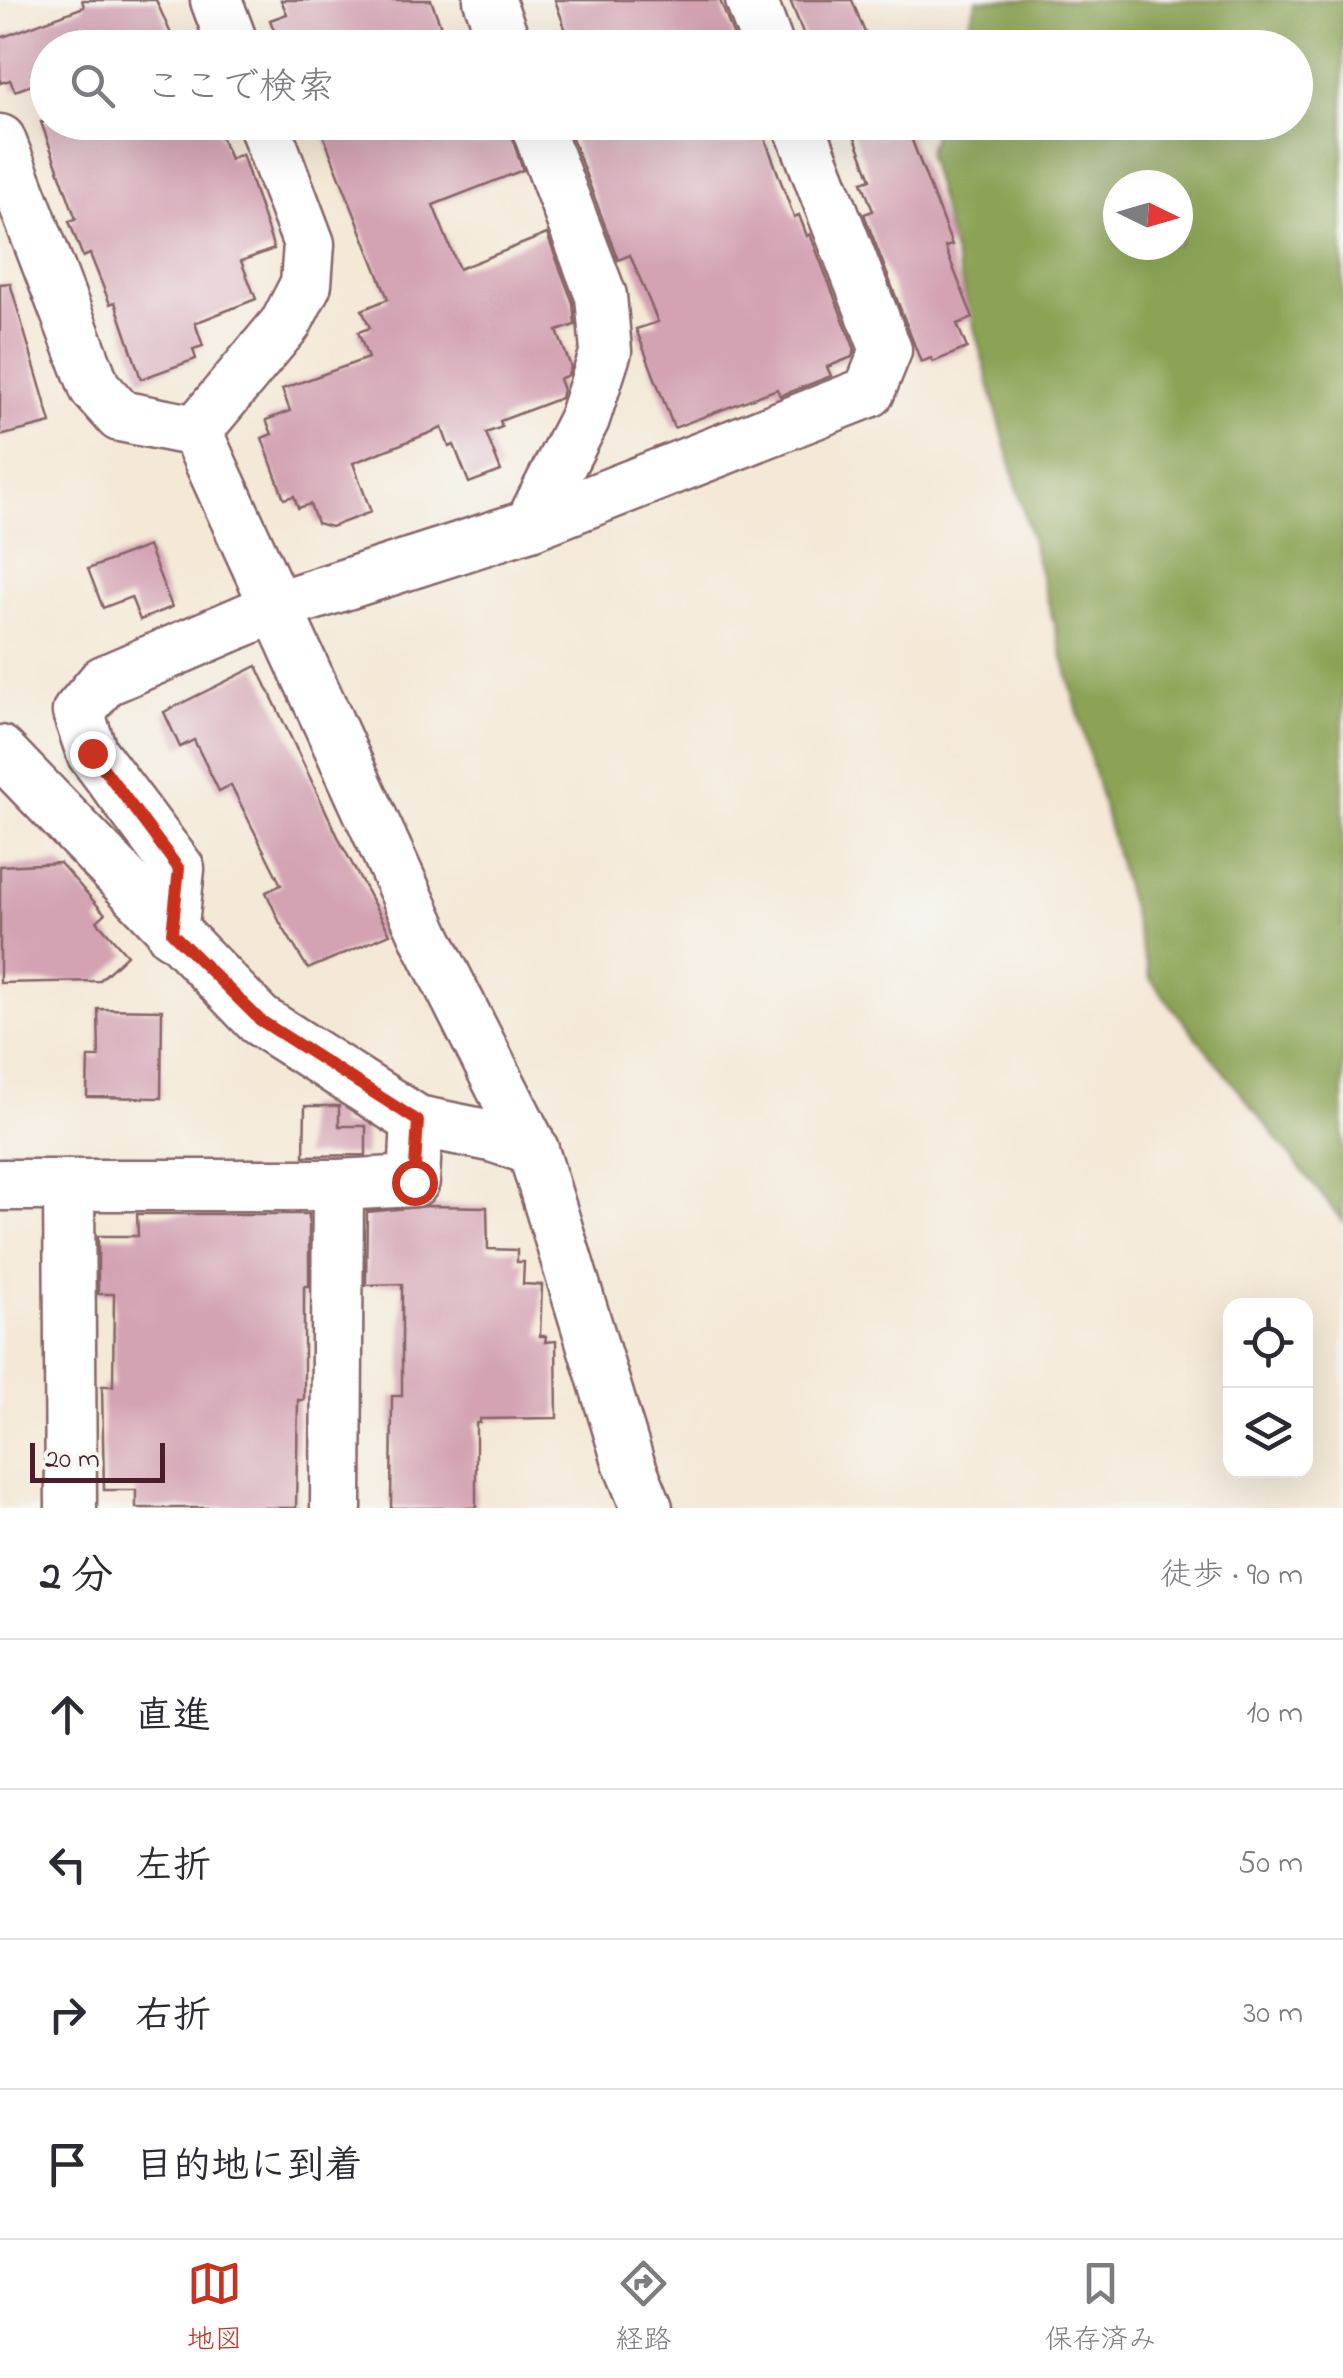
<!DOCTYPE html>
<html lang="ja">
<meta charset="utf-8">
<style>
:root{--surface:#fff;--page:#f7f7f7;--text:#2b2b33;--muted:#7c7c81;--line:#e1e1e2;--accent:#c8321e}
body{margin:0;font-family:"Indie Flower","Klee One",sans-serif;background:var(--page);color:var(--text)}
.controls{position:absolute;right:30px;bottom:30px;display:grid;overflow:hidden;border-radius:20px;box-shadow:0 10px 40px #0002}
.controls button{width:90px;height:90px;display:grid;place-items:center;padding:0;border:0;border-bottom:2px solid var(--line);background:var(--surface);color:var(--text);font:50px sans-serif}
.compass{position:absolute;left:1103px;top:170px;width:90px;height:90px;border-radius:50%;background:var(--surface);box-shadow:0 10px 40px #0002;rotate:95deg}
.scale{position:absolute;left:30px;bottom:25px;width:135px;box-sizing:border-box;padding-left:10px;border:5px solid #4a1f2b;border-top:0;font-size:28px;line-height:35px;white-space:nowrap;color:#4a1f2b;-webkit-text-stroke:8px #f6f6f2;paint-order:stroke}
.stop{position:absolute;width:30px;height:30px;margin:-22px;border:8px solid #c8321e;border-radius:50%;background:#fff}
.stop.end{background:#c8321e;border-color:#fff;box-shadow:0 2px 10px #0008}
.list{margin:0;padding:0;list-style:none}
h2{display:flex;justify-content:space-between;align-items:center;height:130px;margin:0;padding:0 40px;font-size:42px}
h2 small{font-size:32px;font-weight:400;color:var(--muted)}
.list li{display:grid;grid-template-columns:65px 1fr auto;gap:30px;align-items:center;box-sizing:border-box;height:150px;padding:0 40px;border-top:2px solid var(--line)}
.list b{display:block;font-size:38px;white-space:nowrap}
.list em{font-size:32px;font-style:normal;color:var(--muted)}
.icon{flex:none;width:55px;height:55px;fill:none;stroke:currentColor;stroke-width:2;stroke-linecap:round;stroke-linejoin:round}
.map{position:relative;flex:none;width:1343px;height:1508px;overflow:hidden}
.search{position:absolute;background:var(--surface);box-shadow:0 10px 40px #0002;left:30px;right:30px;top:30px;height:110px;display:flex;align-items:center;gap:25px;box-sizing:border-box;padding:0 35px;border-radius:55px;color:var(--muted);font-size:38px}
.sheet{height:730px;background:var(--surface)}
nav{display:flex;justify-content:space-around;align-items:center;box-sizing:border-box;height:140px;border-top:2px solid var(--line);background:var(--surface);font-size:28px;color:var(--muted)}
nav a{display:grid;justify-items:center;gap:5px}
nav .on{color:var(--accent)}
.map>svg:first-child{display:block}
</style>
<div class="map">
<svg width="1343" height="1508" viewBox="0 0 1343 1508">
<rect width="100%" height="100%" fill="#f6f6f2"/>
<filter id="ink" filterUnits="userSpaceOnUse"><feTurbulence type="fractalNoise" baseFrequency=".01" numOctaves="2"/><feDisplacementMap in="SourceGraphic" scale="20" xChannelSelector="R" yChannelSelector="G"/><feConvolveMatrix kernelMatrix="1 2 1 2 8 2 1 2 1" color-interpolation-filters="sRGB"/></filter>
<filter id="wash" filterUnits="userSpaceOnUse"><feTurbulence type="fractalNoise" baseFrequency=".0048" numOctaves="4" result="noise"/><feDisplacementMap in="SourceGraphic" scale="40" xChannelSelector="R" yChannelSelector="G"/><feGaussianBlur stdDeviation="2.25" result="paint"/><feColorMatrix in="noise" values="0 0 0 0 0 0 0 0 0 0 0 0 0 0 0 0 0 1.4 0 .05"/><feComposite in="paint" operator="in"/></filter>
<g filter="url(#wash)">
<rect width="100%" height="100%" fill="#f4e8d6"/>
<!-- forest -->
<path fill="#8aa354" stroke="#6a6140" stroke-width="2.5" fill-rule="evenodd" d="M977 0H1343V1222L1150 979 927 154 937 123 1296 122V48L961 47ZM1118 185H1178V245H1118Z"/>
<g id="blocks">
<!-- building -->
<g fill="#d3a3b3">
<polygon points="82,0 156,0 171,34 156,39 159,48 48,48 48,79 15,91 10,80 0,83 0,38 84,7"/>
<polygon points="281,0 431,0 449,48 281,48 270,20 287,14"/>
<polygon points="555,0 720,0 734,37 731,38 735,48 572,48"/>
<polygon points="790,0 852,0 871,48 809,48"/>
<polygon points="41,122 215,122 230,159 242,154 274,249 241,261 256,299 195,323 203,346 193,349 196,359 141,379 115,302 110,304 90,254 83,257 69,221 76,219"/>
<polygon points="318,122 507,122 523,170 433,205 459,269 547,234 573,303 575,325 557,331 571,367 568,375 559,379 563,390 561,398 500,421 502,427 486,433 501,471 469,483 454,445 449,447 442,428 353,463 371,512 331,527 317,523 310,504 298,508 294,496 284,499 262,438 272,434 266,420 290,411 282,389 368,358 358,332 370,328 362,310 388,299"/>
<polygon points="566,122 759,122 794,217 799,215 807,236 810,234 855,350 852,357 827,367 831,376 780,396 777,389 674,428 636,329 658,322 630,255 618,260"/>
<polygon points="849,122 905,122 952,245 945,247 973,318 957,324 967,348 933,362 931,358 921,362 864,214 873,211 862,182 871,179"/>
<polygon points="10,283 51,423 0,436 0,284"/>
<polygon points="148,546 172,607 140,620 131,597 103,608 88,569"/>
<polygon points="257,666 342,845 390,934 308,969 280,923 266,892 281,885 231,785 219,791 194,740 180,747 164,712"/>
<polygon points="60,863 105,914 97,921 127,955 99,981 0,983 0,866"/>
<polygon points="98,1009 162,1010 161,1098 87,1097 88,1057 99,1057"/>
<polygon points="305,1106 339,1106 339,1126 366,1126 366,1155 304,1156"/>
<polygon points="427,1206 487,1207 488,1249 517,1250 517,1262 524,1262 523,1284 542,1285 540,1336 546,1336 545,1342 556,1341 557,1418 480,1419 480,1423 476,1423 476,1508 391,1508 392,1396 402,1396 402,1284 366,1285 367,1212"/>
<polygon points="137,1214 309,1214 309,1286 304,1286 304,1400 298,1400 296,1508 136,1508 136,1490 104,1490 102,1386 113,1386 114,1294 98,1294 98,1236 138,1236"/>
</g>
</g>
</g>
<g filter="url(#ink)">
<use href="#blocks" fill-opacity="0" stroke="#866567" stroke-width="2.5"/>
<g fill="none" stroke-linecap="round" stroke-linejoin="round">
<!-- street casing -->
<g stroke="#866567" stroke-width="55">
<g id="street">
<polyline points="216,0 234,48"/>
<polyline points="489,0 507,48"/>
<polyline points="751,0 769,48"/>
<polyline points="0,140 95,388 120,416 196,431 428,942 533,1150 629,1464 647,1508"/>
<polyline points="196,431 286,323 306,284 309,244 263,122"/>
<polyline points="530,525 584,419 606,351 601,296 535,122"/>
<polyline points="0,751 259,1020 417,1121 491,1136 533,1150"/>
<polyline points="172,933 179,869 92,753 78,712 104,681 278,606 530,525 869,392 886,350 798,122"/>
<polyline points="0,1185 338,1185 414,1181 417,1121"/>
<polyline points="69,1185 71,1508"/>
<polyline points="336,1508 338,1185"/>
</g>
</g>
<!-- street -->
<use href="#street" stroke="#fff" stroke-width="50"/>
</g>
</g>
<g fill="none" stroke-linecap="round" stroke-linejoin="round" filter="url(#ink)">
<!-- route -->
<polyline stroke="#c8321e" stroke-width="12" points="92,753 179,869 172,933 260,1020 418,1121 414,1182"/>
</g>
</svg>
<div class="controls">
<button><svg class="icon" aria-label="locate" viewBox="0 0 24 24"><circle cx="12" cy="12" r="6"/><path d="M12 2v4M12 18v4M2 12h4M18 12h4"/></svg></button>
<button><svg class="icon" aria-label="layers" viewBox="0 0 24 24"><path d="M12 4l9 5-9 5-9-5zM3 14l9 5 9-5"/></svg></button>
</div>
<svg class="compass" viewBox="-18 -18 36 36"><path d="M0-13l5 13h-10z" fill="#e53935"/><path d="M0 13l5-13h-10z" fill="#7c7c81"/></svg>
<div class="scale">20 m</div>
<div class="stop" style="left:414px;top:1182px"></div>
<div class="stop end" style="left:92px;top:753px"></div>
<div class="search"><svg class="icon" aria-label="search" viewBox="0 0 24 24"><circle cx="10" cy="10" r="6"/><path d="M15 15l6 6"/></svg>ここで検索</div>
</div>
<section class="sheet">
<h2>2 分<small>徒歩 · 90 m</small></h2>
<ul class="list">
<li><svg class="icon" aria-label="ahead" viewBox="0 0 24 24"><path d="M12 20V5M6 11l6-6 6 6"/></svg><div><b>直進</b></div><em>10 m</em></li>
<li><svg class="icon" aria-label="left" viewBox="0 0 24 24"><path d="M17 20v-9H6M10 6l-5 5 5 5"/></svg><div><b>左折</b></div><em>50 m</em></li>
<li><svg class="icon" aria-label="right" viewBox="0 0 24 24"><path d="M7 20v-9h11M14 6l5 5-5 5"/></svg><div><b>右折</b></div><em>30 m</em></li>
<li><svg class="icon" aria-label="arrive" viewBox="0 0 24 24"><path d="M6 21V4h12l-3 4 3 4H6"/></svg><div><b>目的地に到着</b></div></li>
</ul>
</section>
<nav>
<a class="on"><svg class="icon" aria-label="map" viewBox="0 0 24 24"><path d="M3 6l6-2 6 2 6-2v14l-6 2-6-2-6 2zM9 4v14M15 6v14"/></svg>地図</a>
<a><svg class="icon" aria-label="directions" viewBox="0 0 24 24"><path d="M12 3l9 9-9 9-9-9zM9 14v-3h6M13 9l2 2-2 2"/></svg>経路</a>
<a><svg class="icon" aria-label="saved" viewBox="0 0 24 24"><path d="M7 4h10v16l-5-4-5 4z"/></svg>保存済み</a>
</nav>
